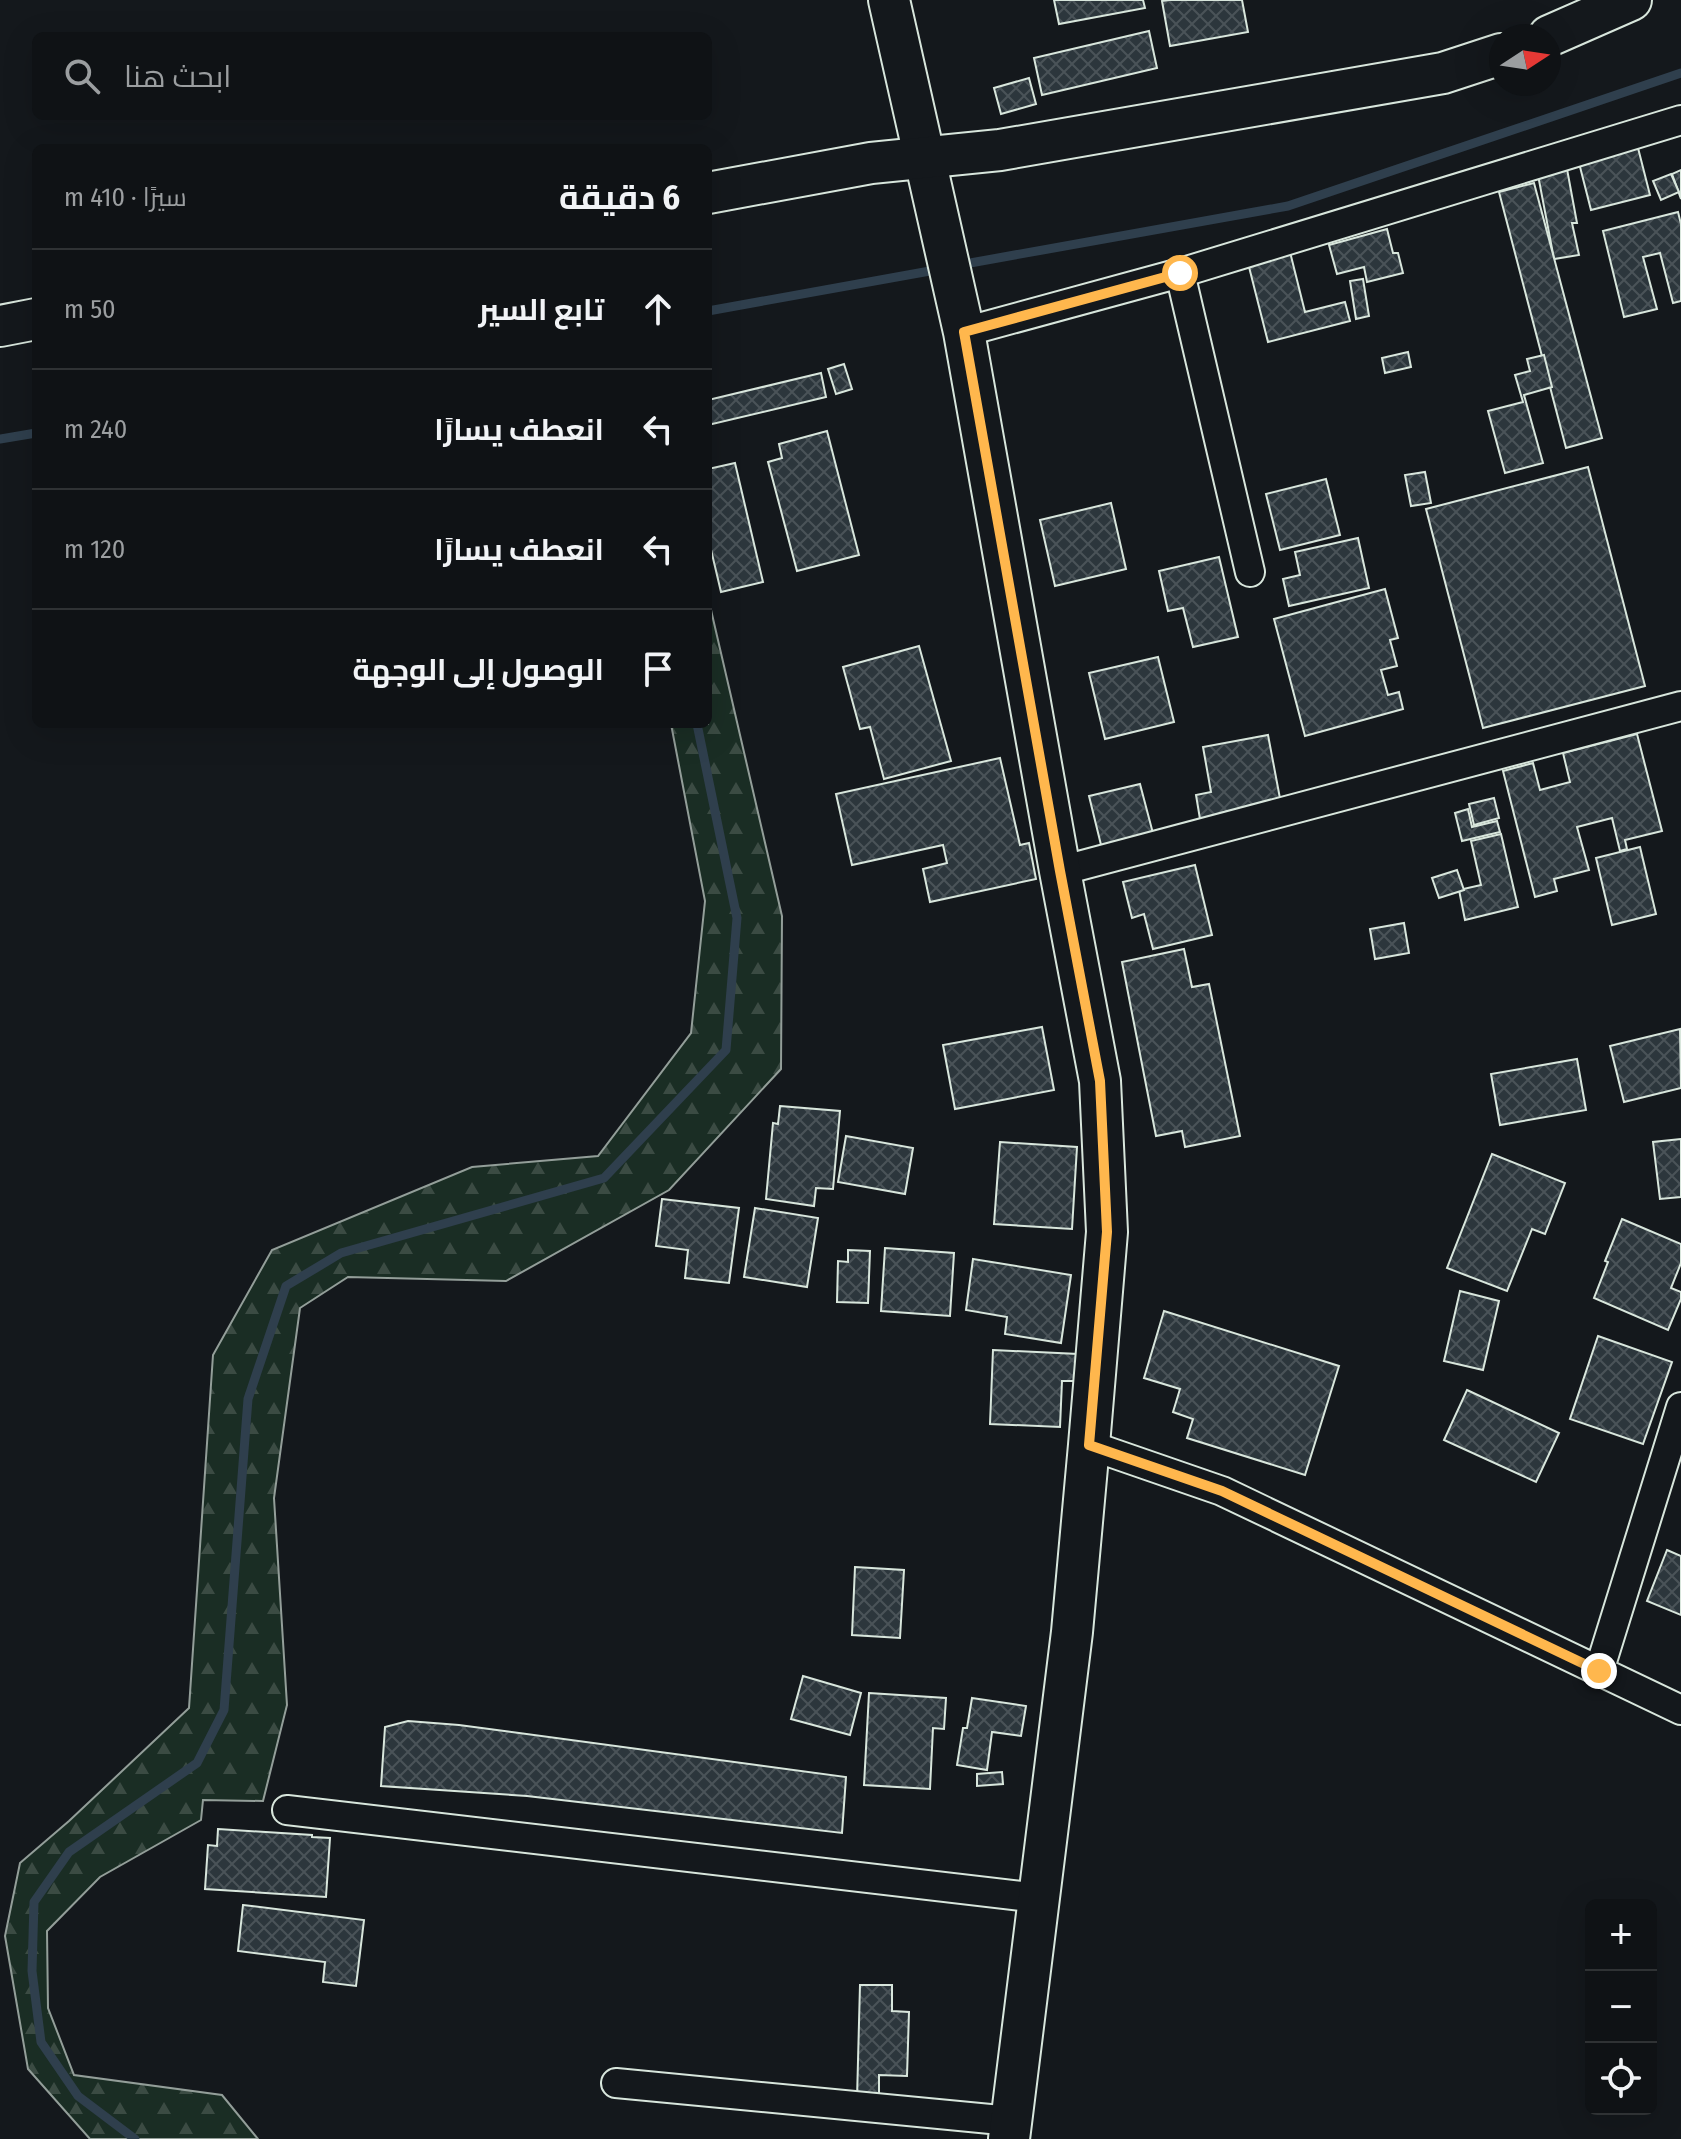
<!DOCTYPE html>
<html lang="ar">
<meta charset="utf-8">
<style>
:root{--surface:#0f1215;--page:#1d2022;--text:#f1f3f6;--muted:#9b9ea0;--line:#2f3234}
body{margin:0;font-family:"Fira Sans Condensed",Cairo,sans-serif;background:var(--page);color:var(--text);direction:rtl}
.controls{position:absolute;right:24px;bottom:24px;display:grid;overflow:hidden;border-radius:12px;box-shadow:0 8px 32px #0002}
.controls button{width:72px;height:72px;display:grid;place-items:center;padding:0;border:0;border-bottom:2px solid var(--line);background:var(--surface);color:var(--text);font:40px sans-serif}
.compass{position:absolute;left:1489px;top:24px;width:72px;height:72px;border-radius:50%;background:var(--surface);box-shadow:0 8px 32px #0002;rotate:78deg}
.stop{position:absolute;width:24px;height:24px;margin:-18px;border:6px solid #ffb74d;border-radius:50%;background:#fff}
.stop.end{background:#ffb74d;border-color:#fff;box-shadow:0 2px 8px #0008}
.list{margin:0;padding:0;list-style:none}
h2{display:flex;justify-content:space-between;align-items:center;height:104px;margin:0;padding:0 32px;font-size:34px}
h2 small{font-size:26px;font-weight:400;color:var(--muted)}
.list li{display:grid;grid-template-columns:52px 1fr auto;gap:24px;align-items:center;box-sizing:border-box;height:120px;padding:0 32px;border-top:2px solid var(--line)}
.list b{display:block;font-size:30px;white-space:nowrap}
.list em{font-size:26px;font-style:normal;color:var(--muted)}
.icon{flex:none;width:44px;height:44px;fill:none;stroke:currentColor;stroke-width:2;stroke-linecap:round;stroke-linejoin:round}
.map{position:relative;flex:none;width:1681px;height:2139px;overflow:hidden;direction:ltr}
.search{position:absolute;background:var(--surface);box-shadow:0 8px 32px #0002;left:32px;top:32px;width:680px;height:88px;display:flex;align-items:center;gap:20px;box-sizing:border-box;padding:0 28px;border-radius:12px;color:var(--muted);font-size:30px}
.panel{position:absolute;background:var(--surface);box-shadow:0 8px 32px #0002;left:32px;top:144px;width:680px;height:584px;border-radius:12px;direction:rtl}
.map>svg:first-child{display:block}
</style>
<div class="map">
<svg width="1681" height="2139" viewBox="0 0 1681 2139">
<defs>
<pattern id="forest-firs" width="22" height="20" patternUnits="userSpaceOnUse" patternTransform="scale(2)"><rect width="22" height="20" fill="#1a2d24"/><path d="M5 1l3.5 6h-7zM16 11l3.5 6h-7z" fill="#3b4b43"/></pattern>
<pattern id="building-cross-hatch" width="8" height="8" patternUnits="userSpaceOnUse" patternTransform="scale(2)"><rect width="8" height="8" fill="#2c363c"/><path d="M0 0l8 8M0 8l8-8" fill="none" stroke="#4a5358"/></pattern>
</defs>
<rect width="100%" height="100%" fill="#14181c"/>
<!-- forest -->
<polygon fill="url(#forest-firs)" stroke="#939e99" stroke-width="2" points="708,597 782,916 781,1069 669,1190 506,1281 348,1277 300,1308 274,1498 287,1705 263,1801 203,1800 201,1820 100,1877 47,1931 48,2008 74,2075 222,2095 258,2139 90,2139 28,2069 5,1936 20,1863 69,1821 189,1708 213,1355 272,1250 472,1167 598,1156 691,1033 705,901 671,724 708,724"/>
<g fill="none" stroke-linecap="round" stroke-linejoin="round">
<!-- stream -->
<g stroke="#2f3f4d" stroke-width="9">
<polyline points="959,265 1288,206 1681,73"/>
<polyline points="708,311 941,269"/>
<polyline points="0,439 36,433"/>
<polyline points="135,2139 78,2096 41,2042 32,1971 34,1902 69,1852 197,1763 224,1710 248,1399 286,1286 341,1253 604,1178 726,1050 737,918 697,724"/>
</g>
</g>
<!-- building -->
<g fill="url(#building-cross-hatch)" stroke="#d8e6dc" stroke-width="2">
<polygon points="1054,0 1143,0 1145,8 1059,24"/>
<polygon points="1169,0 1242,0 1248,32 1170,46 1162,1"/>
<polygon points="1149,31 1157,68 1042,95 1034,58"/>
<polygon points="1029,78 1036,104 1001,114 994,88"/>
<polygon points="1637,144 1650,195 1591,210 1578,159"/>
<polygon points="1567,169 1577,223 1572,223 1579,255 1554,259 1538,175"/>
<polygon points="1681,170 1681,199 1672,174"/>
<polygon points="1671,174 1679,192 1661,200 1653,181"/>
<polygon points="1534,183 1602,438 1566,448 1499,192"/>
<polygon points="1678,212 1681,224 1681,301 1673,303 1660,253 1643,257 1657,309 1624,317 1603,231"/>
<polygon points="1387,229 1393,253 1398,253 1403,273 1367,282 1364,267 1337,274 1329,245"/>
<polygon points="1290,252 1305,312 1345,302 1350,321 1268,342 1248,263"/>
<polygon points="1363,279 1369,316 1356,319 1350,281"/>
<polygon points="1408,352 1411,367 1385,373 1382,358"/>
<polygon points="1544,355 1552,387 1524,395 1543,463 1505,473 1488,411 1523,402 1515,375 1530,371 1527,359"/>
<polygon points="844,364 852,389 836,394 828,369"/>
<polygon points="821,373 826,397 708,425 708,400"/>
<polygon points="827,431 859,555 797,571 768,462 782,458 779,444"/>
<polygon points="735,463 763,582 721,592 708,537 708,469"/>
<polygon points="1588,467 1645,686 1483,728 1426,509"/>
<polygon points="1425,472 1431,503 1411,506 1405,475"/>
<polygon points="1326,479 1340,535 1280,550 1266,494"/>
<polygon points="1111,503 1126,569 1055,586 1040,520"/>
<polygon points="1358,538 1369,588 1289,606 1283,579 1300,575 1295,552"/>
<polygon points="1219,557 1238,637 1193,647 1183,608 1168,611 1159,571"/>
<polygon points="1385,589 1398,638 1390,640 1397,666 1381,670 1388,695 1399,692 1403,709 1305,736 1274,619"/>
<polygon points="919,646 951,761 884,779 870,727 860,729 843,667"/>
<polygon points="1158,657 1174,722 1105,739 1089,673"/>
<polygon points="1637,734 1662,831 1625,840 1627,849 1620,851 1612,818 1577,827 1589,870 1554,879 1557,891 1535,897 1503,771 1533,763 1540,790 1570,782 1563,753"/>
<polygon points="1268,735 1282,809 1201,825 1196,795 1211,792 1203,747"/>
<polygon points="1000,758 1020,845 1029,843 1036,879 930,902 923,869 947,863 943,845 852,865 836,794"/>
<polygon points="1140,784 1155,841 1103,853 1089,796"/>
<polygon points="1494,798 1499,818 1474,825 1469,804"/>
<polygon points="1468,809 1472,827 1497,821 1500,832 1462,841 1455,813"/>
<polygon points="1501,834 1518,907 1465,920 1459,890 1481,885 1471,841"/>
<polygon points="1640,847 1656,914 1612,925 1596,858"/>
<polygon points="1195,865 1212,935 1153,949 1144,914 1132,918 1123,882"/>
<polygon points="1457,870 1464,890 1439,898 1432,878"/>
<polygon points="1404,923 1409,953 1375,959 1370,929"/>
<polygon points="1184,949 1192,987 1209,984 1240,1136 1185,1147 1182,1131 1156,1136 1122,962"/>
<polygon points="1042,1027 1054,1090 955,1109 943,1045"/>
<polygon points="1680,1029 1681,1088 1624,1102 1610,1046"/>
<polygon points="1577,1059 1586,1110 1500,1125 1491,1074"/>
<polygon points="780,1106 840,1111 833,1189 816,1188 814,1206 766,1199 773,1123 778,1124"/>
<polygon points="846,1136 913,1148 905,1194 838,1182"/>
<polygon points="1681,1139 1681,1197 1660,1199 1653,1142"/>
<polygon points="1000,1142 1077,1147 1072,1229 994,1224"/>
<polygon points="1492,1154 1565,1183 1545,1234 1532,1229 1507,1291 1447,1268"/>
<polygon points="662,1199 739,1208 729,1283 685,1278 688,1250 656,1246"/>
<polygon points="755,1208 818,1218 807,1287 744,1277"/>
<polygon points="1622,1219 1681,1244 1681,1263 1671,1288 1681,1292 1681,1299 1668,1330 1594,1298 1608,1262 1605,1261"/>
<polygon points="885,1248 954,1253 950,1316 881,1311"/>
<polygon points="848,1250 870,1251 868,1303 837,1302 838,1261 848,1262"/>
<polygon points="973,1259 1071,1275 1061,1343 1005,1334 1007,1317 966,1310"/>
<polygon points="1460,1291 1499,1301 1483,1370 1444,1361"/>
<polygon points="1164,1311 1339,1366 1305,1475 1187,1438 1193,1419 1173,1412 1180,1389 1144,1378"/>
<polygon points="1598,1336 1672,1362 1643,1444 1570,1419"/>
<polygon points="993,1350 1078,1354 1077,1381 1062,1381 1060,1427 990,1424"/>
<polygon points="1467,1390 1559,1433 1536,1482 1444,1440"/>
<polygon points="1667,1550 1681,1556 1681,1615 1647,1601"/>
<polygon points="855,1567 904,1570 900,1638 852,1635"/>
<polygon points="803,1676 861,1693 850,1735 791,1719"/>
<polygon points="869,1693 946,1698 944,1729 933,1728 930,1789 864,1785"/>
<polygon points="972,1698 1026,1706 1021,1736 992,1732 987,1770 957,1765 963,1728 967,1728"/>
<polygon points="408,1721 459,1725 846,1777 842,1833 527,1796 381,1786 385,1727"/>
<polygon points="1002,1772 1003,1784 977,1786 977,1774"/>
<polygon points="218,1829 312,1835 312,1837 330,1838 326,1897 205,1889 208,1845 217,1846"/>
<polygon points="243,1905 364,1920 356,1986 323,1982 325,1962 238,1951"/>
<polygon points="860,1985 892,1985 892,2011 909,2012 907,2076 879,2075 879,2099 857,2099"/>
</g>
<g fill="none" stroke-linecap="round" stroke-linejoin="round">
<!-- street casing -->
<g stroke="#d8e6dc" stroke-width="32">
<g id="street">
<polyline points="1180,273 1250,572"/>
<polyline points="964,332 1180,273 1681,120"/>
<polyline points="1060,871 1681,706"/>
<polyline points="1089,1445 1222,1491 1681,1710"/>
<polyline points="1599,1671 1681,1407"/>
<polyline points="287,1810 1039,1898"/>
<polyline points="616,2083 1011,2121"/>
</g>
</g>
<!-- secondary casing -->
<g stroke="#d8e6dc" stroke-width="44">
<g id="secondary">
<polyline points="889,0 964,332 1060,871 1100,1081 1107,1232 1089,1445 1072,1632 1009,2139"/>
<polyline points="1549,36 1631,0"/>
<polyline points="708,193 871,163 1000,150 1443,73 1501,54"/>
<polyline points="0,326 36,319"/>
</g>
</g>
<!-- street -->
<use href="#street" stroke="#14181c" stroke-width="28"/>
<!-- secondary -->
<use href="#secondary" stroke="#14181c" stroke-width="40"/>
</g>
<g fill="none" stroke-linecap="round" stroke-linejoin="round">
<!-- route -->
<polyline stroke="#ffb74d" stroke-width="10" points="1180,273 964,332 1060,871 1100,1081 1107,1232 1089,1445 1222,1491 1599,1671"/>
</g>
</svg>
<div class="controls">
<button>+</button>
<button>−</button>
<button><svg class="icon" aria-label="locate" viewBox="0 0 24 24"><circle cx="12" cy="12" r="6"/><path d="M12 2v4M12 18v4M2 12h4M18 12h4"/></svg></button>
</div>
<svg class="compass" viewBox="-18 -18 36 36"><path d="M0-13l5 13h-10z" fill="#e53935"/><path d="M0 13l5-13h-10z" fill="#9b9ea0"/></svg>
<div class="stop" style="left:1180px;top:273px"></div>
<div class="stop end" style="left:1599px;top:1671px"></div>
<div class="search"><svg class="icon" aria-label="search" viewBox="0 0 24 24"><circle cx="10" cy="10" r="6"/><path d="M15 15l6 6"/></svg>ابحث هنا</div>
<section class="panel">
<h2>6 دقيقة<small>سيرًا · 410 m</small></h2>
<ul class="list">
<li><svg class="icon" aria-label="ahead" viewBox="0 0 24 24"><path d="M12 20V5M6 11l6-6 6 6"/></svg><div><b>تابع السير</b></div><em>50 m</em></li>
<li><svg class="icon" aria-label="left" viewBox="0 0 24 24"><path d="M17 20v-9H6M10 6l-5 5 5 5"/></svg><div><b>انعطف يسارًا</b></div><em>240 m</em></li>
<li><svg class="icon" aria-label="left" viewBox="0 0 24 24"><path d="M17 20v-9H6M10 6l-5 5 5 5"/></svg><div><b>انعطف يسارًا</b></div><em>120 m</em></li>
<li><svg class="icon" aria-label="arrive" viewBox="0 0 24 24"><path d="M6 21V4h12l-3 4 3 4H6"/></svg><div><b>الوصول إلى الوجهة</b></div></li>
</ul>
</section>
</div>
